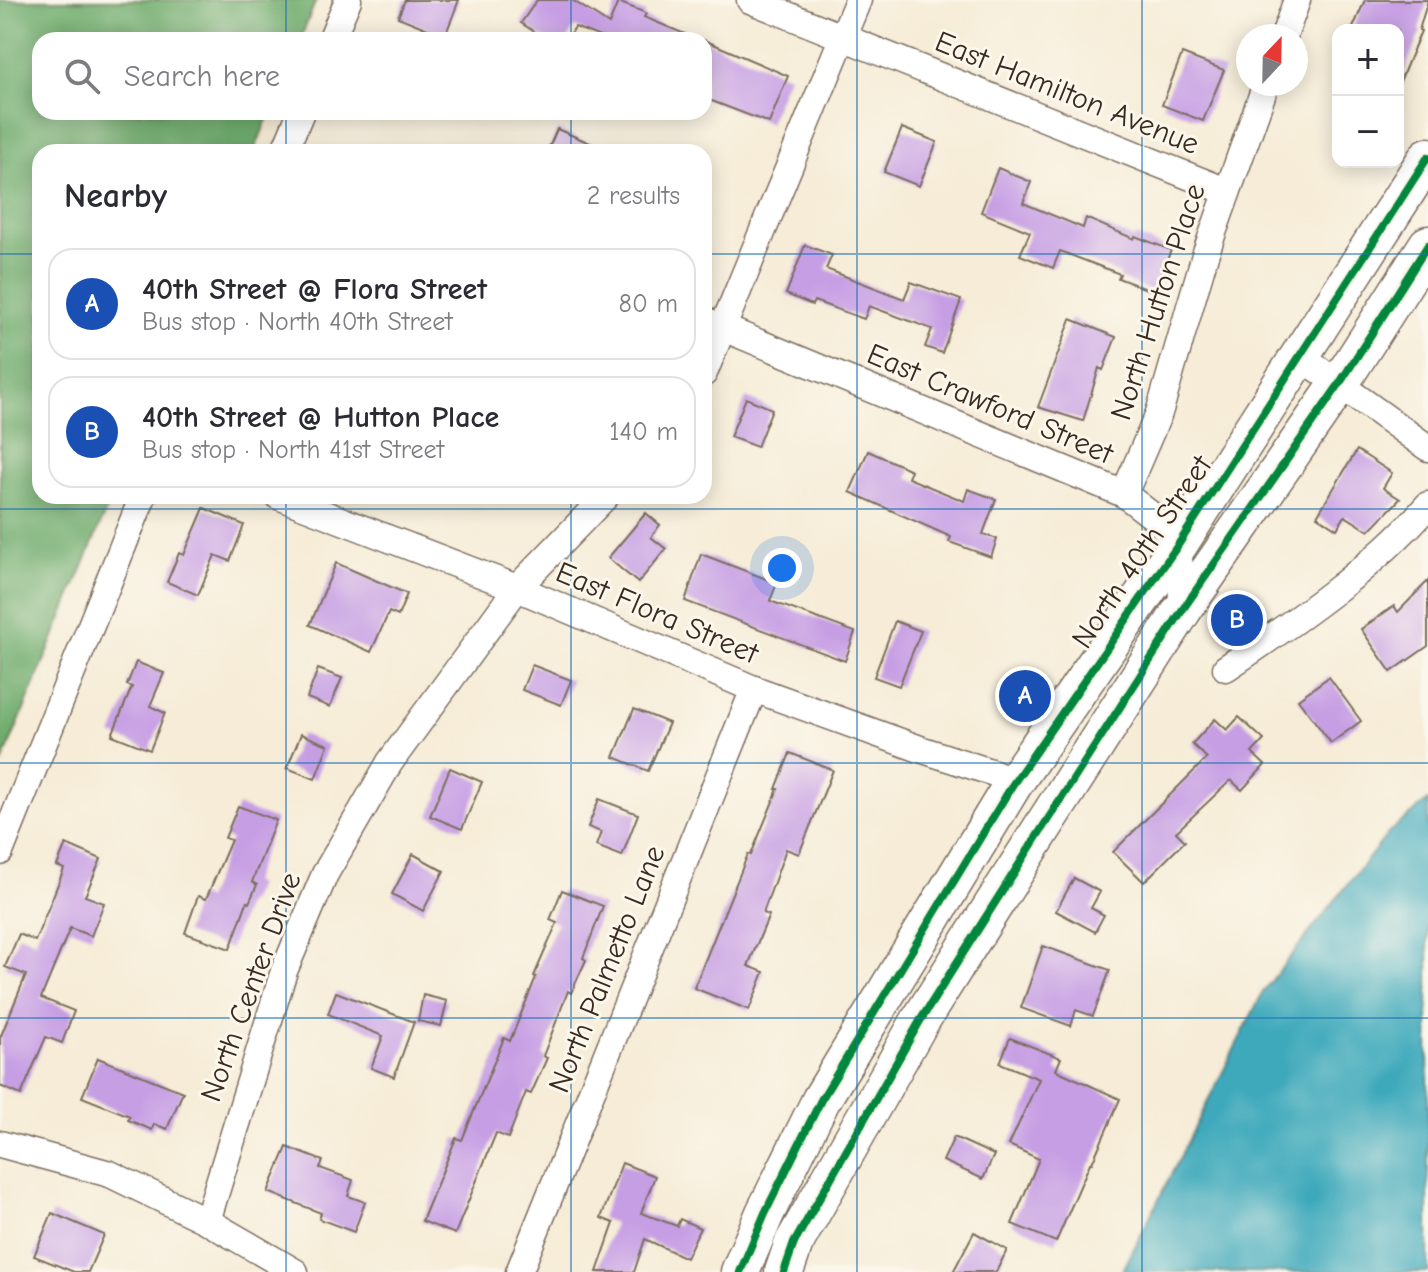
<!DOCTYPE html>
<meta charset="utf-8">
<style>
:root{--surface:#fff;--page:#f7f7f7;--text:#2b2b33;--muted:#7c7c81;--line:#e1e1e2;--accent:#db2777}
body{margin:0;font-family:"Comic Neue",sans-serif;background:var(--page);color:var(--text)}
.controls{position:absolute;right:24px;top:24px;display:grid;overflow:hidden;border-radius:16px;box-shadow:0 4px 20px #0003}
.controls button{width:72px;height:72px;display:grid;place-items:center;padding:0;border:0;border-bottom:2px solid var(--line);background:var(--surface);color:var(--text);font:40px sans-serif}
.compass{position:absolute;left:1236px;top:24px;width:72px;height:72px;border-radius:50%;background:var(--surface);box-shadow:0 4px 20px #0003;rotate:22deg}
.you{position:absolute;left:782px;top:568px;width:28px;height:28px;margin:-20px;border:6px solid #fff;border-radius:50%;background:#1a73e8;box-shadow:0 0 0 12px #1a73e833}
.badge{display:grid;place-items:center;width:52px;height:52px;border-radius:50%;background:var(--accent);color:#fff;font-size:26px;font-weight:700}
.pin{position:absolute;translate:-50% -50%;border:4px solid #fff;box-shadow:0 2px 8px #0006}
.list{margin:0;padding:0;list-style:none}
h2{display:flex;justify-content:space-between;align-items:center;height:104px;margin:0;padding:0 32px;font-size:34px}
h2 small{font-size:26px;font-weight:400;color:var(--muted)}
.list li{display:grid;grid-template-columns:52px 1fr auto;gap:24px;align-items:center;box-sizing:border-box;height:112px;margin:0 16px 16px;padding:0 16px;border:2px solid var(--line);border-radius:24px}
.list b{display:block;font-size:30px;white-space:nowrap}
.list p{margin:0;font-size:26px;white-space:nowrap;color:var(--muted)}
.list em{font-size:26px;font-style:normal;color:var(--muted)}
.icon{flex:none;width:44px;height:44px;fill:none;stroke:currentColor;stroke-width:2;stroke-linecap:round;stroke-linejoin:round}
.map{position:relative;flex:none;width:1428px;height:1272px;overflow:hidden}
.search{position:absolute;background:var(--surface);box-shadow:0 4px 20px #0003;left:32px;top:32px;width:680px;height:88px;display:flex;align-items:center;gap:20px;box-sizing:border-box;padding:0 28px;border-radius:24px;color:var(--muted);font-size:30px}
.panel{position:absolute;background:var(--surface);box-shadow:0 4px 20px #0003;left:32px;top:144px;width:680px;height:360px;border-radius:24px}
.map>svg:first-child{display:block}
</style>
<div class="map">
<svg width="1428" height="1272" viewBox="0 0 1428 1272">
<rect width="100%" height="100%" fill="#fbf7ec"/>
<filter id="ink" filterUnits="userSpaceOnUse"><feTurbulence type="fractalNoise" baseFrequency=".0125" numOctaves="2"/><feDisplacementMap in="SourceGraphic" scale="16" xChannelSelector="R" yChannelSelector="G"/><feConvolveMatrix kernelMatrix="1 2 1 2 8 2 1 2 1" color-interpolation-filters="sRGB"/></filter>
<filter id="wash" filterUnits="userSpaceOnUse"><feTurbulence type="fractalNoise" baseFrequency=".006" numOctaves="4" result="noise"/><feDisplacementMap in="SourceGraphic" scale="32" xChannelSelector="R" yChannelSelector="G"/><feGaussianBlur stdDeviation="1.8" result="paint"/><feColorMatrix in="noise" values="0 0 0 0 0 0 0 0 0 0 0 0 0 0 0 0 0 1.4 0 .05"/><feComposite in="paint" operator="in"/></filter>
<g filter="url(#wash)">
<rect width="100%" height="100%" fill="#f6ecd7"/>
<!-- forest -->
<polygon fill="#6eab6c" stroke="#546a45" stroke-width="2" points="0,0 316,0 300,40 40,40 40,112 270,112 254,152 40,152 40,496 112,496 0,768"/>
<!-- water -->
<polygon fill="#3ca9bb" stroke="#3c6a6c" stroke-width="2" points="1428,801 1428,1272 1122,1272 1264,990 1390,831"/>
<g id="blocks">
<!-- building -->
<g fill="#c69ee4">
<polygon points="405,0 459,0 445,36 398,17"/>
<polygon points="537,0 572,0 609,24 618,2 646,13 644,17 699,40 602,40 603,38 575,27 567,40 547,40 521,23"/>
<polygon points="1365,0 1428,0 1419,30 1421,31 1398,86 1398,30 1352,30"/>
<polygon points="704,40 788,76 769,123 704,98"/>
<polygon points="1182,54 1224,70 1203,121 1162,105"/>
<polygon points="902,128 937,142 919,186 884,172"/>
<polygon points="557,129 611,152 547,152"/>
<polygon points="998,168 1031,182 1023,203 1083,228 1086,218 1134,239 1135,236 1171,250 1154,292 1118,278 1120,274 1060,251 1053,268 1020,255 1030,232 981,212"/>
<polygon points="805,245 832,255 826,269 904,299 911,282 961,300 942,353 925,347 932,329 869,306 864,319 814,301 812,305 786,294"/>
<polygon points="1071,319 1116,337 1103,370 1099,368 1083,421 1038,407"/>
<polygon points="746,398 772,409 757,447 730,437"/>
<polygon points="1357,450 1392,473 1383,488 1400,499 1369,531 1345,516 1337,529 1317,516"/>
<polygon points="868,451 911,470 908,478 964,501 968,489 996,499 983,534 997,539 991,557 949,542 951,537 850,492"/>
<polygon points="204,508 244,525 230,561 215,555 198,595 167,582 179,553 184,555"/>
<polygon points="646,513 660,525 651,537 666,549 638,583 608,558"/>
<polygon points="701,554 777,583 770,601 855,632 845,661 685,601"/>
<polygon points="336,563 407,594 398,616 389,612 371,652 310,625"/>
<polygon points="1428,581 1428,646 1391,672 1361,629 1394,606 1398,612"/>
<polygon points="895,621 921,631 899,686 874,677"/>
<polygon points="136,662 164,673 150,706 165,713 150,750 112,735 132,687 127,685"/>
<polygon points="532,665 571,680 561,705 522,690"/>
<polygon points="318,669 342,678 330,707 307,698"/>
<polygon points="1329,677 1361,721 1331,743 1298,699"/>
<polygon points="634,709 669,723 648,771 614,757"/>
<polygon points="1239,717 1264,740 1252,753 1265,765 1242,790 1231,780 1176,832 1185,841 1144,882 1113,852 1207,758 1192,744 1215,719 1227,730"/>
<polygon points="301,734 328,745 315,779 287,768"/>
<polygon points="790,753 833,770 799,854 786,849 763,913 769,915 748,966 764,972 749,1010 694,988 748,854 751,855 778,789 776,789"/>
<polygon points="450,768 482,782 462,829 430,816"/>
<polygon points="599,799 638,814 622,856 596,846 601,832 588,827"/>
<polygon points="238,806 276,820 252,882 257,885 249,903 247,902 230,949 185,933 198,896 206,899 231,840 225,838"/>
<polygon points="66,844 101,859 85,896 104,903 91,936 70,928 41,998 74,1011 62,1043 46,1037 21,1095 0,1086 0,1038 26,975 5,967 19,934 35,941 64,869 57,866"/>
<polygon points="413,854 444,871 423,911 392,894"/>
<polygon points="1074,878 1100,892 1091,908 1104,915 1095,932 1056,911"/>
<polygon points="562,890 603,906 583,958 586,960 571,993 568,991 543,1056 547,1058 531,1094 526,1092 508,1138 496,1133 455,1234 422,1221 456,1138 462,1140 504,1038 510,1041 536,977 534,976 557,923 550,920"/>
<polygon points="1043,946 1110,970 1093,1016 1076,1010 1071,1026 1021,1008"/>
<polygon points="336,992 414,1022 394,1077 371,1068 383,1036 328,1014"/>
<polygon points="423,995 447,1001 441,1026 418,1021"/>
<polygon points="1010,1038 1061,1058 1056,1070 1120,1099 1092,1163 1090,1163 1056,1242 1012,1224 1039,1159 1009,1145 1039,1079 1000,1063"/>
<polygon points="98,1058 183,1092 167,1129 154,1124 152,1130 128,1120 130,1116 82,1097"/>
<polygon points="954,1137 994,1155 983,1179 943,1161"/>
<polygon points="287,1147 323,1161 320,1168 353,1180 348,1196 365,1202 354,1232 319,1219 321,1213 268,1192"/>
<polygon points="622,1163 655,1176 641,1213 677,1226 680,1219 700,1228 686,1258 645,1239 634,1272 597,1272 614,1223 601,1218"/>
<polygon points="52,1213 104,1235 88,1272 74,1272 34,1256"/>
<polygon points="974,1232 1007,1250 996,1272 953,1272"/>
</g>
</g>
</g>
<g filter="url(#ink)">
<use href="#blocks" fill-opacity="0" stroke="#7c6e5f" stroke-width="2"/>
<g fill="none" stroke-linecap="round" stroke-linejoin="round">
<!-- minor casing -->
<g stroke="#7c6e5f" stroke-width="29">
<g id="minor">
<polyline points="750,0 1226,191"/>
<polyline points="1284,36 1297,0"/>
<polyline points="331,40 348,0"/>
<polyline points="284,152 301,112"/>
<polyline points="704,320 1124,494 1159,521 1178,545 1183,609"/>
<polyline points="1300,356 1428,448"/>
<polyline points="704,373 858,0"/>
<polyline points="1124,494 1159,413 1205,255 1266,84"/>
<polyline points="278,496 517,588 754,689 920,749 997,774 1013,784"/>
<path d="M1226 668C1293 623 1375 567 1428 505"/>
<polyline points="0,852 143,496"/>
<polyline points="0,1144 110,1174 207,1221 295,1272"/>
<polyline points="207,1221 284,971 325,874 390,762 517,588 606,496"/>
<polyline points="519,1272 754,689"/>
</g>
</g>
<!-- secondary casing -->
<g stroke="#7c6e5f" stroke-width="41">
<g id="secondary">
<polyline points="740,1272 765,1213 821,1100 1013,784 1178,545 1428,157"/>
<polyline points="784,1272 794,1243 920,1021 1041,830 1183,609 1338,386 1428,245"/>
</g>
</g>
<!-- minor -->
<use href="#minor" stroke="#fff" stroke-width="26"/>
<!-- secondary -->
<use href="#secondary" stroke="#fff" stroke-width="38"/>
<!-- cycleway casing -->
<g stroke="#fbf7ec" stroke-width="13">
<g id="cycleway">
<polyline points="740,1272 765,1213 821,1100 1013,784 1178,545 1428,157"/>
<polyline points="784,1272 794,1243 920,1021 1041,830 1183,609 1338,386 1428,245"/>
</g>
</g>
<!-- cycleway -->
<use href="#cycleway" stroke="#00873e" stroke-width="8"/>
</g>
</g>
<!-- grid -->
<path fill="none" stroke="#1f6fb2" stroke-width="2" stroke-opacity="0.55" d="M286 0V40M571 0V40M857 0V1272M1142 0V1272M286 112V152M571 112V152M0 254H40M704 254H1428M286 496V1272M571 496V1272M0 509H1428M0 763H1428M0 1018H1428"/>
<g text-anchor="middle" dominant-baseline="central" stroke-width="6" stroke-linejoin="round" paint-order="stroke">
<!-- street labels -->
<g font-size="30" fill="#3b2a1e" stroke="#fbf7ec">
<text transform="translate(1067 93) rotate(22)">East Hamilton Avenue</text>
<text transform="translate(1158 302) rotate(-72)">North Hutton Place</text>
<text transform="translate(990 404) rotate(23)">East Crawford Street</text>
<text transform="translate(1142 552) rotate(-56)">North 40th Street</text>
<text transform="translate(657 613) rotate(23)">East Flora Street</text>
<text transform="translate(607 969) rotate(-68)">North Palmetto Lane</text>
<text transform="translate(251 987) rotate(-70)">North Center Drive</text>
</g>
</g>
</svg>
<div class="controls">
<button>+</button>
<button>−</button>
</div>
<svg class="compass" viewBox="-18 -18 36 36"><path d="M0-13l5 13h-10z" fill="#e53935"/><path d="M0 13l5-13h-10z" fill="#7c7c81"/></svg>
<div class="you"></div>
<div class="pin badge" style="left:1025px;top:696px;background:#1a4fb4">A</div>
<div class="pin badge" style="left:1237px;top:620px;background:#1a4fb4">B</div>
<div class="search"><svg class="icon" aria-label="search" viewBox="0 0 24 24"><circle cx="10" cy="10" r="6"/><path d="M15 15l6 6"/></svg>Search here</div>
<section class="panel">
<h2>Nearby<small>2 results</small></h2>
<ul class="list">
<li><span class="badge" style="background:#1a4fb4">A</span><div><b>40th Street @ Flora Street</b><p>Bus stop · North 40th Street</p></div><em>80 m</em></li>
<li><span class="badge" style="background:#1a4fb4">B</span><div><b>40th Street @ Hutton Place</b><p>Bus stop · North 41st Street</p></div><em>140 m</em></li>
</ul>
</section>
</div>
